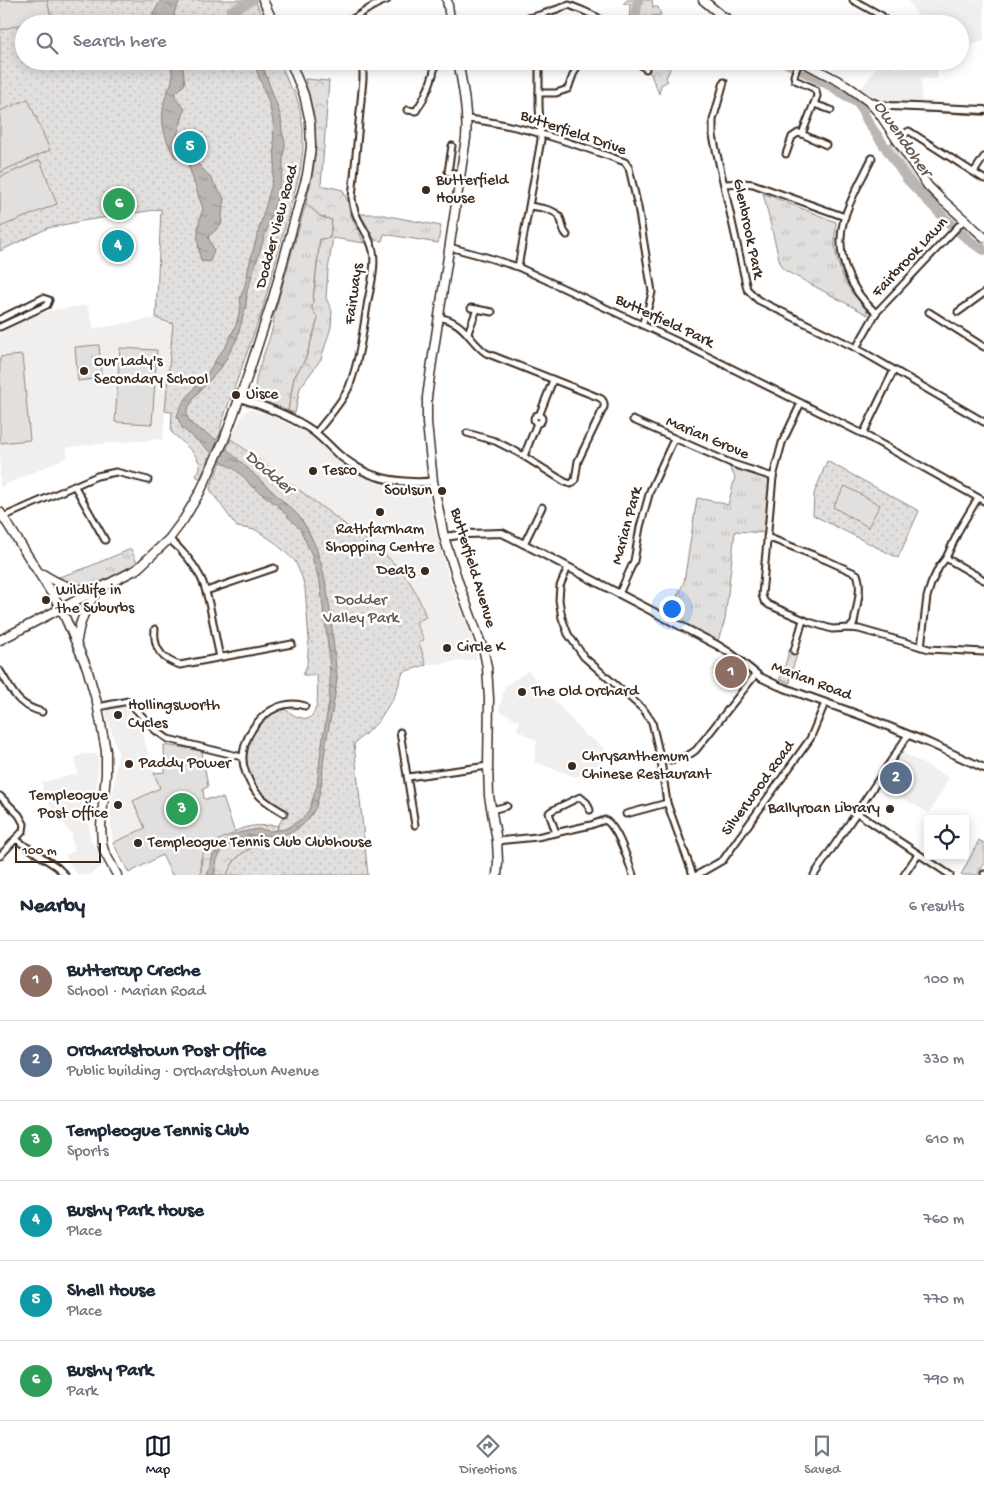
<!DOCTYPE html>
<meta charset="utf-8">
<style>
:root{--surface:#fff;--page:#f2f2f3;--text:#1f2937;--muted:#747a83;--line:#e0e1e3;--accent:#111827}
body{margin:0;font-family:"Gochi Hand",sans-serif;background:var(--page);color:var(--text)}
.controls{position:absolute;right:15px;bottom:15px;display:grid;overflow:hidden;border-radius:5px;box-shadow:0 2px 12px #0003}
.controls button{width:45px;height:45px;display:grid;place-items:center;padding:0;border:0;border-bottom:1px solid var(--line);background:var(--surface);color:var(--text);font:25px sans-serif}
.scale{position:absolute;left:15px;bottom:12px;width:86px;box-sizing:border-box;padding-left:5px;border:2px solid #3b2a1e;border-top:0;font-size:14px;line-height:18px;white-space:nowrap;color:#3b2a1e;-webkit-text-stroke:4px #fff;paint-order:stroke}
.you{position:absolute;left:671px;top:608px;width:18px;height:18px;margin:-12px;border:4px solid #fff;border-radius:50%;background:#1a73e8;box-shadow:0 0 0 8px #1a73e833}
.badge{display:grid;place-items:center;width:32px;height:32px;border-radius:50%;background:var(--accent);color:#fff;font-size:16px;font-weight:700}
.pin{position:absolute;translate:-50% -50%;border:2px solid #fff;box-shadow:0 1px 5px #0006}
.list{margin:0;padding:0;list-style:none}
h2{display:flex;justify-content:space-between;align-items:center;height:65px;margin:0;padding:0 20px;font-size:21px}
h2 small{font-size:16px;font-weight:400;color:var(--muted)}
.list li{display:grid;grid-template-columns:32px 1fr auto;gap:15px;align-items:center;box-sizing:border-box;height:80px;padding:0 20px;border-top:1px solid var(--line)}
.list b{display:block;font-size:19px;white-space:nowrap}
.list p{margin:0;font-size:16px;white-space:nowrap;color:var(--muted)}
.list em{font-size:16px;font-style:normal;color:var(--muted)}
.icon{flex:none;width:28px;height:28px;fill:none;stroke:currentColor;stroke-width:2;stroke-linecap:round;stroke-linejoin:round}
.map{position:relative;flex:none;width:984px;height:875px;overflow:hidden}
.search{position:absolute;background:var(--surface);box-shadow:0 2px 12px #0003;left:15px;right:15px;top:15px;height:55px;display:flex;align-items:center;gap:12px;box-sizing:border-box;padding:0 18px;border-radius:28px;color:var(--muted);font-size:19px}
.sheet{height:545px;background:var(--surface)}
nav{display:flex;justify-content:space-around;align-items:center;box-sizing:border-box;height:70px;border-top:1px solid var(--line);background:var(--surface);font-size:14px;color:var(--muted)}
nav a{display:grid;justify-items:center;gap:2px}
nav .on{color:var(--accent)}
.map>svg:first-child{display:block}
</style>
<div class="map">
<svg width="984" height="875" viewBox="0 0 984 875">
<defs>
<pattern id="grass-tufts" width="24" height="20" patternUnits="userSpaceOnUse" patternTransform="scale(1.25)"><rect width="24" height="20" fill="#e2e0de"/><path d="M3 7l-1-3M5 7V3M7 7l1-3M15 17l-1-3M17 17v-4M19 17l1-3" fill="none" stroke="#c3c0be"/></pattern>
<pattern id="forest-crowns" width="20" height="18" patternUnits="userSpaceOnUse" patternTransform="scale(1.25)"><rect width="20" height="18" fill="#e2e0de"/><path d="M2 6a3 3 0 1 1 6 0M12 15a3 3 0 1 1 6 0" fill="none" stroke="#c3c0be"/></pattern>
<pattern id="park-dots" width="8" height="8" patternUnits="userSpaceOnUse" patternTransform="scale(1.25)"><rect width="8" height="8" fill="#e2e0de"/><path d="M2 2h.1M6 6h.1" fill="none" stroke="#c3c0be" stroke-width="1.8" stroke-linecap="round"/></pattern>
<pattern id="water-ripples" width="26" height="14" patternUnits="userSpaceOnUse" patternTransform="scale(1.25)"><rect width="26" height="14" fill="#bcb6b3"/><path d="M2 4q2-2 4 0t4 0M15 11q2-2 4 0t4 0" fill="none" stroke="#9a9491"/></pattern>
</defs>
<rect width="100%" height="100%" fill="#fff"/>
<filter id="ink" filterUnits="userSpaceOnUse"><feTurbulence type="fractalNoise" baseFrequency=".02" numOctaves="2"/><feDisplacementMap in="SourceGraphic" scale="10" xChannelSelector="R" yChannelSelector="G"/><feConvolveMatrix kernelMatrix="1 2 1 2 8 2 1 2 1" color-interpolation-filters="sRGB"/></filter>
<g filter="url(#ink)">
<!-- built -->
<g fill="#f1efee">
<polygon points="908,0 984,0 984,40 971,46 960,44 960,24 922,24"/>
<polygon points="881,61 890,61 894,68 937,68 937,79 921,78 922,103 883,102 871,97 861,89"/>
<polygon points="87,305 94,329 156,318 173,323 163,439 87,445 66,448 68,457 0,487 0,331 37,313"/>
<polygon points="248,409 271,415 308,434 340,461 365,477 375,482 420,490 429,497 435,529 450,582 468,627 477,659 426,665 418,642 424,640 416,621 426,617 419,597 410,583 398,566 382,552 231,439 242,415"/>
<polygon points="717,660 741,676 733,688 711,670"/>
<polygon points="528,671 586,736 597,742 611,756 576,777 534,762 537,741 517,730 520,721 499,711 505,686"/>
<polygon points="127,704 128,705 129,722 126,723 126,727 140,726 155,776 160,788 133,801 146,827 145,828 113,843 110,818 118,752 104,708"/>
<polygon points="902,752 949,778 929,813 882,787 883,782 893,770"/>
<polygon points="83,754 98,754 98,769 95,803 90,818 89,828 90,838 105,864 89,875 78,875 73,869 65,855 75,851 71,837 73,836 41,793 43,790 42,782 77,774 75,758"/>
</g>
<!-- grass -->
<g fill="url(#grass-tufts)" stroke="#8e857e">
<polygon points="896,140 915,168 963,221 962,224 971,230 984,243 984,254 934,208 907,179 885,147"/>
<path d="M763 193 836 222C836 230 834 238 835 245 836 261 843 280 852 293 858 300 866 305 868 315L786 271 781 267Z"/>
<path d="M306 203 320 216 332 220 330 238 320 239 312 309 318 319 306 358 294 378 288 411 257 398C248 377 275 339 274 315Z"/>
<polygon points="360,214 378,214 441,226 438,243 384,234 382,241 375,240"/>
<polygon points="97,345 99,345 101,374 93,374 94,379 78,381 75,347"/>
<polygon points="725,460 769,479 770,486 765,533 735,531 725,620 716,646 666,619 684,582 697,498 718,502 728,505 735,477"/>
<polygon points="131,549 137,563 126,571 86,588 53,579 83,569"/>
<polygon points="789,650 798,652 791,673 790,683 779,679 783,674"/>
<polygon points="979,840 984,843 984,865 977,875 961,875"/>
</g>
<!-- forest -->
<g fill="url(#forest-crowns)" stroke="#8e857e">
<polygon points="627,0 652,0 653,7 658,7 661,15 651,16 648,19 649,24 629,24 630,4 623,4"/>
<polygon points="653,61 665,61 670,69 666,78 668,81 661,85 659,94 648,68"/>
<path d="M305 79 329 81 321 185 343 190 348 203 350 214 364 243 333 238 328 270 326 298 332 311 331 327 321 359 300 388 295 413 288 411 294 378 306 358 318 319 312 309 320 239 330 238 332 220 320 216 306 203C309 188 314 172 315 157 318 130 312 105 305 79Z"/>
<path d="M273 825 278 826 275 840C252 848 237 849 227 875H200C203 867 199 859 204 852 212 840 239 828 253 826 260 826 266 825 273 825Z"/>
</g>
<!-- park -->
<g fill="url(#park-dots)" stroke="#8e857e">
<path d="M0 0H255L265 24H24V61H280L289 85 295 92 300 109 303 129V149L300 172 262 311 221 425V431L200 479 196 476C197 473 199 471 200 468 201 456 179 439 171 432L172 412 165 411 173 324 156 318 161 209 82 221 48 228 0 251Z"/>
<path d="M231 439 382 552C405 572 416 588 426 617L416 622 424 640 419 642 426 665 403 672 395 695 378 722 354 744 368 875H227C237 850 251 848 275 840L278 826 286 812C275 805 261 796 254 784 236 755 251 717 284 709L297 717 308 719C321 710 317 688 317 675H303L307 665 309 640 305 588 302 577 295 561 273 541 256 530 237 527 211 491 210 487Z"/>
<polygon points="827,461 919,511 898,558 813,515 814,494"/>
</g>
<!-- pitch -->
<g fill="#e2e0de" stroke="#8e857e">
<polygon points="0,0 47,0 51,17 0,30"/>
<polygon points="28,99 50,150 0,172 0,111"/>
<polygon points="40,160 57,204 0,227 0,177"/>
<polygon points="120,348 157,350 152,424 115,422"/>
<polygon points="22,355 30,440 0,443 0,357"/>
<polygon points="845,486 880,505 868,527 833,507"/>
<path d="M164 745 193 749 202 751 208 787 203 789 204 799 223 798 235 833C223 838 204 845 201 859 200 865 202 870 200 875H172L162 855 129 873 113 843 145 828 133 801 160 788 154 773 165 772Z"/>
</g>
<!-- water -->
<g fill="url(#water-ripples)" stroke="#887e77">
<polygon points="161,0 180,0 174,13 176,24 151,24 153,14"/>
<path d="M170 61H182L185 84 175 94V98L185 109 177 135 191 156 210 177 224 198 221 225 208 237 214 250 210 262 201 261C197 244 196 225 203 209L187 161 175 157C162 136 159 115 167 92 169 88 171 85 172 81 173 75 171 67 170 61Z"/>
<path d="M253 61H261L281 117 282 132 285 141V148L283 155V172L277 198 247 291 246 305 237 339 221 368 196 395 187 410V416L191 424 217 440 298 515C331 558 330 623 337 675 336 701 328 725 325 750 322 768 323 785 317 803 315 811 307 822 300 827 278 845 253 825 229 846 224 850 219 854 217 860 216 865 215 870 214 875H207L213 855 219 847 229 839 238 833 258 829 270 831 286 829 303 818 309 810 317 786 321 750 329 702 330 681 329 654 320 583 311 553 300 529 277 505 251 486 245 478 233 468 224 463 182 428 177 416 180 408 185 400 199 382 206 376 218 356 226 346 236 325 241 306 240 299 245 285 250 261 271 187 275 163 273 121 269 103Z"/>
</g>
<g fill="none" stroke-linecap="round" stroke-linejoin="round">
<!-- stream -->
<polyline stroke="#887e77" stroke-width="2" points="903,110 984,115"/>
<!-- river -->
<g stroke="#bcb6b3" stroke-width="10">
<polyline points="231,11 252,0"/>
<polyline points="636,24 635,18 638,0"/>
<polyline points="783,61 833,87 859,104 868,122 907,179 950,224 971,242 984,250"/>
</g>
<!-- minor casing -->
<g stroke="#3b2a1e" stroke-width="9">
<g id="minor">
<polyline points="853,0 882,16 888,24"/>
<path d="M342 24C358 18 370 5 387 0"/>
<polyline points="503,24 540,15 569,5 584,11 597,17 603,24"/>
<polyline points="540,24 540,15"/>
<polyline points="636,61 646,69"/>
<polyline points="724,82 713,120 713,136 747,289 758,300 856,348 984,422"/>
<polyline points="539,93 556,93 568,89 573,75 580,61"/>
<polyline points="814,104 831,110"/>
<path d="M407 110 416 111C427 95 433 80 436 61"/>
<path d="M467 119C520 124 575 144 625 162L629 168 638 207 652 292 649 305 642 325"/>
<polyline points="802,134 826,145"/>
<polyline points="896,139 909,131 984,179"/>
<polyline points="452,146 448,172 460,174"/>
<polyline points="786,154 792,137 798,133 802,134 817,96 816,91 813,88 795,80 794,76 799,61"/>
<path d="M872 158C863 177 850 199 844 219 834 254 849 289 876 313"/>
<polyline points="974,172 984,157"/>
<polyline points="725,184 743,183 753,184 845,217"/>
<path d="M530 206C540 208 558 209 561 220 563 226 562 230 567 235"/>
<polyline points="449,247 486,257 518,267 683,344 863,434 984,501"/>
<polyline points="518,267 541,140 539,106 539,61"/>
<polyline points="471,308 492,312"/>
<polyline points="929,312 984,347"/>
<polyline points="958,312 984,293"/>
<path d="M438 317C466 322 467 339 486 353L595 396C601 398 605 400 604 407L578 461 575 480 571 484 565 482 517 452 495 441 467 433"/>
<polyline points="0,319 43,298 49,300 47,305 0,327"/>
<polyline points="468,333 477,309"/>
<polyline points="856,348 876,313 964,220"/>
<polyline points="801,403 782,443 773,477 762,595 764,601 769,605 809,622 832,629 850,628 859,629 929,649 984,652"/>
<circle cx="538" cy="419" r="4"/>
<polyline points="539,416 553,380"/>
<polyline points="633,420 733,464 773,477"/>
<path d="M316 433C326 420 343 401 349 387 360 359 363 329 368 300 371 286 376 265 373 251 369 231 354 221 352 198L363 79V61"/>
<polyline points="863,434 894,370"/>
<polyline points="524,456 537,423"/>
<polyline points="74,485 105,540"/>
<polyline points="3,517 97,476 116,472 148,480"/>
<path d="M767 537 826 560 857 574C863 588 856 608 854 623L850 628"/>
<path d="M169 539C182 550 193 562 201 578 211 599 214 634 220 657"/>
<polyline points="524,544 542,507"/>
<polyline points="946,558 984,580"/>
<polyline points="568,567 560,586 559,600 562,618 568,634 584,657 644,710 652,722 661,761 667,803 693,875"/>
<polyline points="206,591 274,568"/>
<polyline points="619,594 634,561 640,527 650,491 674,439"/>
<path d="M155 629C153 648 162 660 180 665L292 644"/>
<polyline points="921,647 927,597 931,584 939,567 946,558 960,528 978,498"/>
<polyline points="794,651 803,620"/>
<path d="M0 671C14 693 15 704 42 712"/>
<polyline points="98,707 128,701 155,730 168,739 242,757"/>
<polyline points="400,732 415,825"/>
<path d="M661 761C674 760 685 759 696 750L756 674"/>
<polyline points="408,777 488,766"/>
<polyline points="0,796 19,815 24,824 23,831 0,856"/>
<polyline points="491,810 507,806"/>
<path d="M284 813C274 807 263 801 256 792 249 783 242 767 243 756 245 727 274 696 305 706"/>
<polyline points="857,813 950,875"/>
<polyline points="626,814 667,803"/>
<polyline points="556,833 549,813 551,811 580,797 587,803 590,810"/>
<polyline points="15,839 57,867 65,875"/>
<path d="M497 841 537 837 591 825 605 820C618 827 628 861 633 875"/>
<polyline points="697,875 723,860 810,739 825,703"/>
<polyline points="814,875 859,809 908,735"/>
<polyline points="904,875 918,854"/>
<polyline points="984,875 984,874"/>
</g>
</g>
<!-- tertiary casing -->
<g stroke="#3b2a1e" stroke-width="10">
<g id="tertiary">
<polyline points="870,101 879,105 891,106 984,110"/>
<path d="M240 398C263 406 286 414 307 427 319 434 329 446 339 455 350 463 362 472 376 476 390 481 418 484 433 481"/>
<polyline points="444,537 467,534 502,533 524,544 717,645 730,653 760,677 779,686 865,717 929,743 984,768"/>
</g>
</g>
<!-- secondary casing -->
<g stroke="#3b2a1e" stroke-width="11">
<g id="secondary">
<polyline points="263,0 274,24"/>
<polyline points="447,0 451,24"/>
<polyline points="703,0 721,15 735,24"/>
<path d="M458 61C463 87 468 112 466 138L432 362 427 397V423L433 481 444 537 459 584 484 652 487 667 489 699 488 766 489 796 497 841 498 862 497 875"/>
<polyline points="801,61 846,85 868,101 879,113 928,186 940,198 984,237"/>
<polyline points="0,512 61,608 87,668 97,703 106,751 106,774 101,826 102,843 104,851 117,875"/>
<path d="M43 574C60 585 72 589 93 591"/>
<polyline points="0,640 137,569 169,539 184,519 200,492 224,440 247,378 273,298 307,175 311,147 310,122 304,95 290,61"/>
<path d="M77 640C79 621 87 605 98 590"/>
</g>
</g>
<!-- minor -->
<use href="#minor" stroke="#fff" stroke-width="5"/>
<!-- tertiary -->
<use href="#tertiary" stroke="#fff" stroke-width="6"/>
<!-- secondary -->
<use href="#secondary" stroke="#fff" stroke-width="8"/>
</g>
</g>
<!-- markers -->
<g fill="#3b2a1e" stroke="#fff" stroke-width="2">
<circle cx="426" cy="190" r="5"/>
<circle cx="84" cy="371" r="5"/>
<circle cx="236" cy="395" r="5"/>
<circle cx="313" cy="471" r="5"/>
<circle cx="442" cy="491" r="5"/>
<circle cx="380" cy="512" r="5"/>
<circle cx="425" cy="571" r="5"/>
<circle cx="46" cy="600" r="5"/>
<circle cx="447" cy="648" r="5"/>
<circle cx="522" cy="692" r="5"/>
<circle cx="118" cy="715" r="5"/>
<circle cx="129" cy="764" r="5"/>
<circle cx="572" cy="766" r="5"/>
<circle cx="118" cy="805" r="5"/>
<circle cx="890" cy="809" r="5"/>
<circle cx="138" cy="843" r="5"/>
</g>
<g text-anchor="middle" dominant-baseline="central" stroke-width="5" stroke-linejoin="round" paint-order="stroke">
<!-- street labels -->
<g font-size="16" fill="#3b2a1e" stroke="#fff">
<text transform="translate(573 134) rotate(19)">Butterfield Drive</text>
<text transform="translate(278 227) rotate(-75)">Dodder View Road</text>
<text transform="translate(747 229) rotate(78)">Glenbrook Park</text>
<text transform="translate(911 258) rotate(-47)">Fairbrook Lawn</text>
<text transform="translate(355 294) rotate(-82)">Fairways</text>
<text transform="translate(664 322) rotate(25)">Butterfield Park</text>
<text transform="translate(707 439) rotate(23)">Marian Grove</text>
<text transform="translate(628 526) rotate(-75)">Marian Park</text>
<text transform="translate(472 568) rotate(73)">Butterfield Avenue</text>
<text transform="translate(811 682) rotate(21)">Marian Road</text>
<text transform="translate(759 789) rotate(-54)">Silverwood Road</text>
</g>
<!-- poi labels -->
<g font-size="16" fill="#3b2a1e" stroke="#fff" text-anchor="start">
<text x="436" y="181">Butterfield<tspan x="436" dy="18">House</tspan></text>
<text x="94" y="362">Our Lady's<tspan x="94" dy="18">Secondary School</tspan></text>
<text x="246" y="395">Uisce</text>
<text x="323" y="471">Tesco</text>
<text x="432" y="491" text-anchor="end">Soulsun</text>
<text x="380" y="530" text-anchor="middle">Rathfarnham<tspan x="380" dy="18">Shopping Centre</tspan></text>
<text x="415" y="571" text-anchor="end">Dealz</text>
<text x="56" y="591">Wildlife in<tspan x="56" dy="18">the Suburbs</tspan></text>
<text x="457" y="648">Circle K</text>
<text x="532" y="692">The Old Orchard</text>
<text x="128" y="706">Hollingsworth<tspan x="128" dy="18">Cycles</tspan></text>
<text x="582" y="757">Chrysanthemum<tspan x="582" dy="18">Chinese Restaurant</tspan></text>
<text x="139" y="764">Paddy Power</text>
<text x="108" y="796" text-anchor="end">Templeogue<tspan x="108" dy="18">Post Office</tspan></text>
<text x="880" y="809" text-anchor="end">Ballyroan Library</text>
<text x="148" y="843">Templeogue Tennis Club Clubhouse</text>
</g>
<!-- park labels -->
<g font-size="16" fill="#65584e" stroke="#fff">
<text x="361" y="601">Dodder<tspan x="361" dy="18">Valley Park</tspan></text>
</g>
<!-- water labels -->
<g font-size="18" font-style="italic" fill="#685b52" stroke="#fff">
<text transform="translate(902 139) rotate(55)">Owendoher</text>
<text transform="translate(269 473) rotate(40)">Dodder</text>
</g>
</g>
</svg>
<div class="controls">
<button><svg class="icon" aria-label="locate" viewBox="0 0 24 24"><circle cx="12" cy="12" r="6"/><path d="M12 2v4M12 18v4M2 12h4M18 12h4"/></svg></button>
</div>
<div class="scale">100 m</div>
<div class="you"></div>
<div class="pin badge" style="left:731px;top:672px;background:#8d6e63">1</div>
<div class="pin badge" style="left:896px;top:778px;background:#5c6f8a">2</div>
<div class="pin badge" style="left:182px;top:809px;background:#2e9e5b">3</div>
<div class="pin badge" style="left:118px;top:246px;background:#0f9aa8">4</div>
<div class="pin badge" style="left:190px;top:147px;background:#0f9aa8">5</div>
<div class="pin badge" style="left:119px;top:204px;background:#2e9e5b">6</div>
<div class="search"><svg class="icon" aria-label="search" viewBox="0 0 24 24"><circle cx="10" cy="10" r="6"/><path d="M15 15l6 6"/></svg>Search here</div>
</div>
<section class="sheet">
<h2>Nearby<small>6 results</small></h2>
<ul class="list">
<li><span class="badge" style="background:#8d6e63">1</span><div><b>Buttercup Creche</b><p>School · Marian Road</p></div><em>100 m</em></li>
<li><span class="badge" style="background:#5c6f8a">2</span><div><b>Orchardstown Post Office</b><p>Public building · Orchardstown Avenue</p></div><em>330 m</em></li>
<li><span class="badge" style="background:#2e9e5b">3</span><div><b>Templeogue Tennis Club</b><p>Sports</p></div><em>610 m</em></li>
<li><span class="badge" style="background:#0f9aa8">4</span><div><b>Bushy Park House</b><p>Place</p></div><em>760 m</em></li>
<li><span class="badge" style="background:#0f9aa8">5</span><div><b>Shell House</b><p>Place</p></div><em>770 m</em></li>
<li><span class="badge" style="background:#2e9e5b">6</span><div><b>Bushy Park</b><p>Park</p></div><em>790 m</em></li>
</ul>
</section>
<nav>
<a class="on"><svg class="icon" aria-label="map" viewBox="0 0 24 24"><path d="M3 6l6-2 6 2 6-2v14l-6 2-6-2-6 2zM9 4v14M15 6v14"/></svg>Map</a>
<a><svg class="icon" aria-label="directions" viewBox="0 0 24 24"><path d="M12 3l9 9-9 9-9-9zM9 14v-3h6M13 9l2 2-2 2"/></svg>Directions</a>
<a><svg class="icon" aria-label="saved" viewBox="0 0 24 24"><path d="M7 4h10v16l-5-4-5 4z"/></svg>Saved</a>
</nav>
